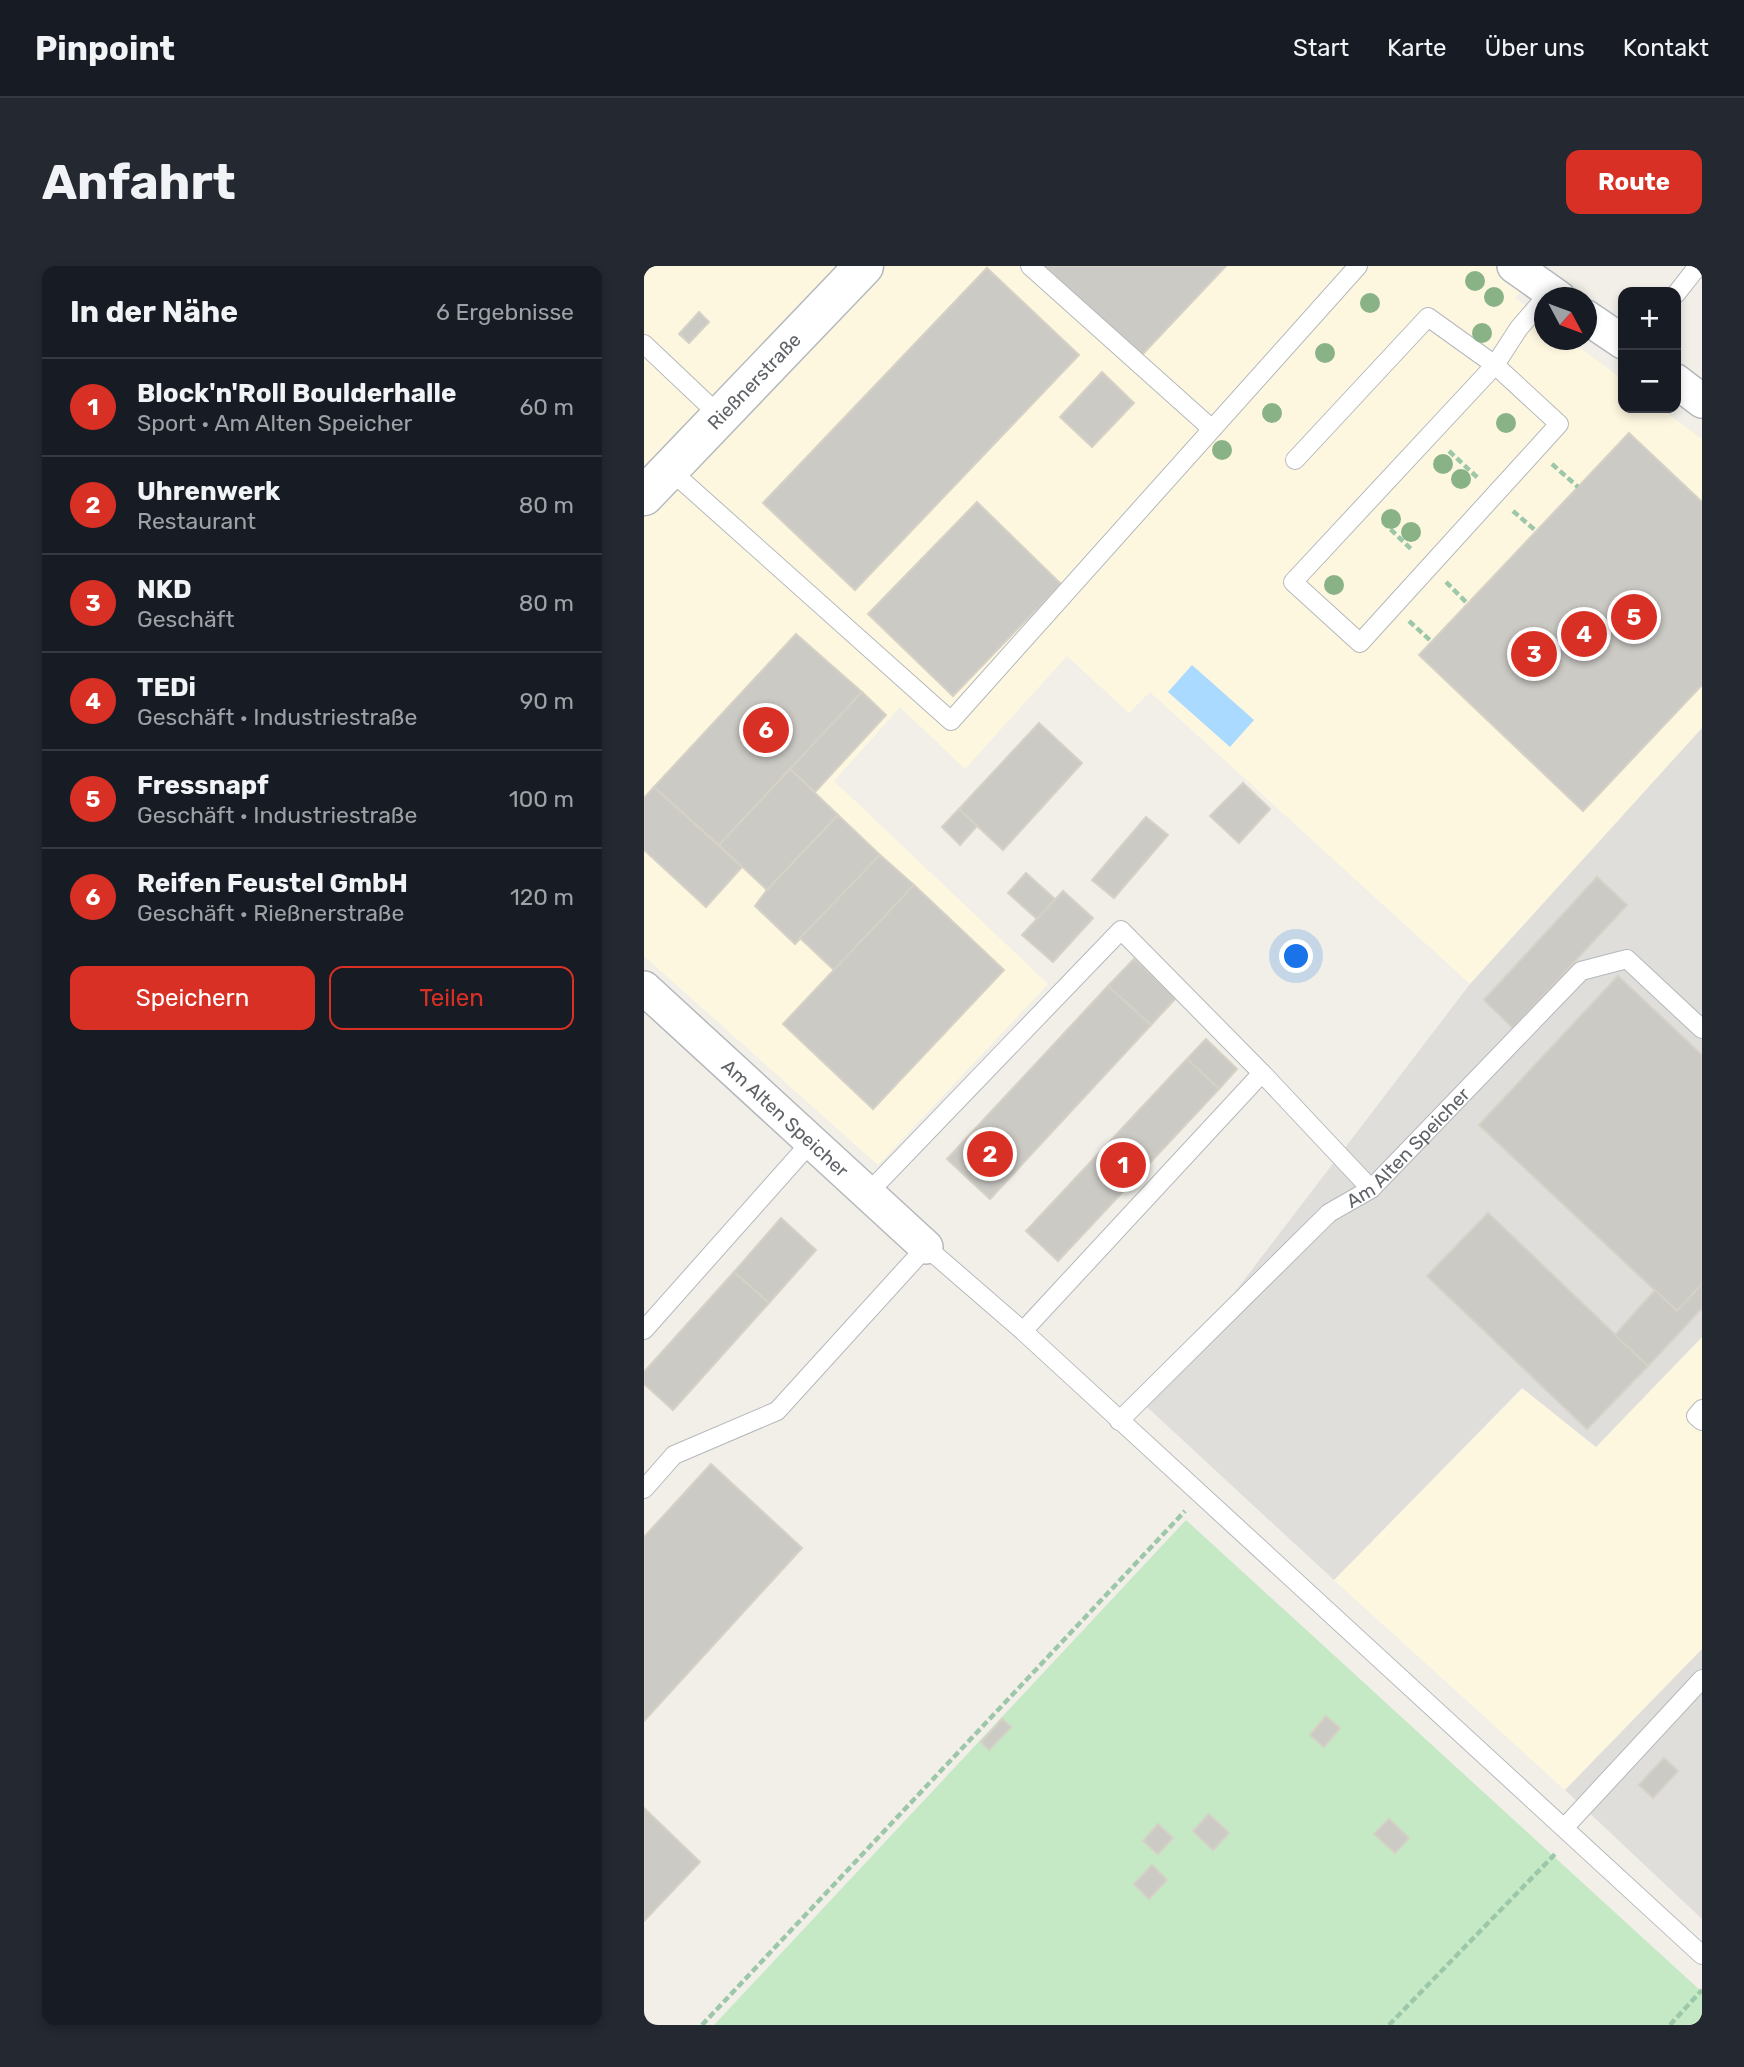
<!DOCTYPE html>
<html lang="de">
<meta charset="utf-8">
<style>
:root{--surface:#171b24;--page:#242831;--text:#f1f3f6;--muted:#9ea1a6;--line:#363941;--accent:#d93025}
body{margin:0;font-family:Rubik,sans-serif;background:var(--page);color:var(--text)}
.controls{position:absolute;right:21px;top:21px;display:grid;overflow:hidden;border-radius:14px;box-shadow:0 4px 10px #0003}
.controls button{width:63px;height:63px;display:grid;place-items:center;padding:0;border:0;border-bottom:2px solid var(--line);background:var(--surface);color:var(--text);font:35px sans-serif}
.compass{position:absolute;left:890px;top:21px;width:63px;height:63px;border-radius:50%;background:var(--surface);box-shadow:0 4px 10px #0003;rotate:131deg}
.you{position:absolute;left:653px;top:691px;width:24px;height:24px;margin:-18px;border:5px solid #fff;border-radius:50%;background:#1a73e8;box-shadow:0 0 0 10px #1a73e833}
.badge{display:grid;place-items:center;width:46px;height:46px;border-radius:50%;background:var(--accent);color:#fff;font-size:23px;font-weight:700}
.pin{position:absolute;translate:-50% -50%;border:4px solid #fff;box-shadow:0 2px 7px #0006}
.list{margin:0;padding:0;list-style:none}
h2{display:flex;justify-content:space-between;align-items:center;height:91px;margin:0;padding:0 28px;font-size:30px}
h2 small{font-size:23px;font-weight:400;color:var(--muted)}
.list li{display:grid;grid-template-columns:46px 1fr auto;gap:21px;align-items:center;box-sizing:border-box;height:98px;padding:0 28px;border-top:2px solid var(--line)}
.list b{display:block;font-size:26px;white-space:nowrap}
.list p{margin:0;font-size:23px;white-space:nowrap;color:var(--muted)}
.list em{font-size:23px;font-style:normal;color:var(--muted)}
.actions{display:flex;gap:14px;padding:21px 28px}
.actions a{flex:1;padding:16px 0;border:2px solid var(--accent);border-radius:14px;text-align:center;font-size:24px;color:var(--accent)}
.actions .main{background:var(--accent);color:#fff}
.map{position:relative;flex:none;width:1058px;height:1759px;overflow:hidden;border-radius:14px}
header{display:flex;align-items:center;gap:42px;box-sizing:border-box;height:98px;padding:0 35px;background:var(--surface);border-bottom:2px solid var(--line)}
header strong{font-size:33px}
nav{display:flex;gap:38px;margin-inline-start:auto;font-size:24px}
.intro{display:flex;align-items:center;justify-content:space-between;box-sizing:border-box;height:168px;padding:0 42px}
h1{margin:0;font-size:49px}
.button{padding:18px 32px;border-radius:14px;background:var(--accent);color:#fff;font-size:24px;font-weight:700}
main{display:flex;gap:42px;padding:0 42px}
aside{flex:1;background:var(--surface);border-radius:14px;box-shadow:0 4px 10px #0003}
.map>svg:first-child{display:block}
</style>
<header>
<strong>Pinpoint</strong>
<nav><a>Start</a><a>Karte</a><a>Über uns</a><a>Kontakt</a></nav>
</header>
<div class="intro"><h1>Anfahrt</h1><a class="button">Route</a></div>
<main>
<aside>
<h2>In der Nähe<small>6 Ergebnisse</small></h2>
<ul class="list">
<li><span class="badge">1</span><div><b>Block'n'Roll Boulderhalle</b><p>Sport · Am Alten Speicher</p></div><em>60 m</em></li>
<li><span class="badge">2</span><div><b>Uhrenwerk</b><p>Restaurant</p></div><em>80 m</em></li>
<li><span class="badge">3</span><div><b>NKD</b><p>Geschäft</p></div><em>80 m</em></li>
<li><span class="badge">4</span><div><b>TEDi</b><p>Geschäft · Industriestraße</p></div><em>90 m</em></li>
<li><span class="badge">5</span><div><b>Fressnapf</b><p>Geschäft · Industriestraße</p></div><em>100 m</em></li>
<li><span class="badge">6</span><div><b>Reifen Feustel GmbH</b><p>Geschäft · Rießnerstraße</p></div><em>120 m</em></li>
</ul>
<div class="actions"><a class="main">Speichern</a><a>Teilen</a></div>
</aside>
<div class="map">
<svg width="1058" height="1759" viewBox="0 0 1058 1759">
<rect width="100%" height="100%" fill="#f1efe8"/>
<!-- commercial -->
<g fill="#fef7e0">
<polygon points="0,0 900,0 871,32 900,54 900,74 926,74 979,114 979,142 1016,142 1058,173 1058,462 826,718 506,426 485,447 423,390 321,503 256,441 190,515 404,718 234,899 0,690"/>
<polygon points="1058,1071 1058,1383 921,1524 690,1314 879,1122 952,1181"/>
</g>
<!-- industrial -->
<g fill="#e0deda">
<polygon points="1058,462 1058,1071 952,1181 878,1122 690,1314 503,1141 826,718"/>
<polygon points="1058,1383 1058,1653 921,1524"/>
</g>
<!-- green -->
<polygon fill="#c5e8c5" points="542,1254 1058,1726 1058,1759 70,1759"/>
<!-- water -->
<polygon fill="#aadaff" points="548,399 610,454 586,481 524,426"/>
<!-- building -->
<g fill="#cccac5" stroke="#d6d1c6" stroke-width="2">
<polygon points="401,0 582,0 496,91"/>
<polygon points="343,2 435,89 211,324 119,237"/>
<polygon points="55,46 65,56 45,77 35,68"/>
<polygon points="458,106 490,137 448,181 416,151"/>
<polygon points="985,167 1058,236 1058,419 939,545 775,389"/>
<polygon points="333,236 417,318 309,430 224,348"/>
<polygon points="152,368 218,426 75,579 10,521"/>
<polygon points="218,426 242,449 171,526 146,503"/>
<polygon points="395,457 438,497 359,584 315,543"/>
<polygon points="146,503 194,549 123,624 75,579"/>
<polygon points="599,517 626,543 595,577 566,550"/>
<polygon points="10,521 98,601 62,641 0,584 0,532"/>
<polygon points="315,543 333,560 316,579 298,561"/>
<polygon points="194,549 236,589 151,678 111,640 123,624"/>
<polygon points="502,551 524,569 470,632 448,614"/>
<polygon points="236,589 270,619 190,704 156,672"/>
<polygon points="382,607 411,633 393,653 364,627"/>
<polygon points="953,611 983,639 869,762 840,734"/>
<polygon points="270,619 360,704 229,843 139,758"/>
<polygon points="419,625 449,652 409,696 378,669"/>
<polygon points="490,693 532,732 507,759 464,720"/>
<polygon points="974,710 1058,789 1058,1018 1033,1045 835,859"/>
<polygon points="464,720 507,759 346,933 303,893"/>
<polygon points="562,773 593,803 575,823 543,793"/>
<polygon points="543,793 575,823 414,995 382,965"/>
<polygon points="844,947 1004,1100 943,1163 783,1010"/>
<polygon points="137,952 172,984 125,1037 90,1006"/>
<polygon points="90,1006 125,1037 29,1144 0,1118 0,1106"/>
<polygon points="1058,1018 1058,1042 1004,1100 971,1069 1011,1024 1033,1045"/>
<polygon points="67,1198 158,1282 0,1455 0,1271"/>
<polygon points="682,1450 696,1462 680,1481 666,1469"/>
<polygon points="358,1453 367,1461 345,1484 337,1476"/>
<polygon points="1020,1492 1034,1505 1009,1532 995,1519"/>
<polygon points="0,1542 56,1596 0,1655"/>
<polygon points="565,1548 585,1567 569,1584 549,1565"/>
<polygon points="745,1553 765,1572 751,1587 730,1568"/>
<polygon points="514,1558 529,1572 514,1588 499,1575"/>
<polygon points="508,1599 523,1614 505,1633 490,1618"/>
</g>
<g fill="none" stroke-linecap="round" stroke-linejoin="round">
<!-- lane casing -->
<g stroke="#b5b8bc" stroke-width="20">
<g id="lane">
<polyline points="386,0 568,163"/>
<polyline points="1032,28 1054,0"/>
<polyline points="0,78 76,150"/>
<polyline points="651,194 784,51 851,99 915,158 716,377 649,316 851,99 875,62 900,33"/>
<polyline points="25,203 307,455 714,0"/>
<polyline points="224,927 477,664 618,807 727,923"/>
<polyline points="0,1064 167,876"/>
<polyline points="379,1065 618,807"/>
<polyline points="1058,1143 1052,1150 1058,1155"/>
<path id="s1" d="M475 1155 685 947 727 923 937 705 983 693 1058 763"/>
<polyline points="0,1223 30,1189 133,1145 282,981 379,1065 1058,1689"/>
<polyline points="920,1562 1058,1413"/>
</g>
</g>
<!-- street casing -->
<g stroke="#b5b8bc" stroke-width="36">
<g id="street">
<polyline points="870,0 915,32"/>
<polyline points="942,51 979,76"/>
<polyline points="1032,115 1058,135"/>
<path id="s2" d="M0 722 282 981"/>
</g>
</g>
<!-- secondary casing -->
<g stroke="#b6babf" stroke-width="41">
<g id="secondary">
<path id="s3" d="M0 230 220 0"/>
</g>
</g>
<!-- path -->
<g stroke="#9cc7a9" stroke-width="4.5" stroke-dasharray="7 3.5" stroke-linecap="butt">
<polyline points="805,185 835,213"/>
<polyline points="908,198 934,221"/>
<polyline points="869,245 892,265"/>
<polyline points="739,256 768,284"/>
<polyline points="802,316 824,338"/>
<polyline points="765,355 788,376"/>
<polyline points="58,1759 541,1245"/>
<polyline points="745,1759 913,1586"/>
<polyline points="1026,1759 1058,1724"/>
</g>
<!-- lane -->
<use href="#lane" stroke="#fff" stroke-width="18"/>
<!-- street -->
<use href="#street" stroke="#fff" stroke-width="33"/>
<!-- secondary -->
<use href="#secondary" stroke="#fff" stroke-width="38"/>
</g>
<!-- trees -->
<g fill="#89b387">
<circle cx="831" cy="15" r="10"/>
<circle cx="850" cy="31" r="10"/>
<circle cx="726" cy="37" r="10"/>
<circle cx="838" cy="67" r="10"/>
<circle cx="681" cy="87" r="10"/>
<circle cx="628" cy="147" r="10"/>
<circle cx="862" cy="157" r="10"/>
<circle cx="578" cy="184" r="10"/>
<circle cx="799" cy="198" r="10"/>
<circle cx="817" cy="213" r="10"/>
<circle cx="747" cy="253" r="10"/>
<circle cx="767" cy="266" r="10"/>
<circle cx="690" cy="319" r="10"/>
</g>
<g text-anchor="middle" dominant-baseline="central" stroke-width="6" stroke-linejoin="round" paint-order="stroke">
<!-- street labels -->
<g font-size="19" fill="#5f6368" stroke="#fff">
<text stroke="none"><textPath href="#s3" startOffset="159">Rießnerstraße</textPath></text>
<text stroke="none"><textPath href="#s2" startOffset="192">Am Alten Speicher</textPath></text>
<text stroke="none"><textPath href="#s1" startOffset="399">Am Alten Speicher</textPath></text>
</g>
</g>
</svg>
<div class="controls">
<button>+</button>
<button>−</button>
</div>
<svg class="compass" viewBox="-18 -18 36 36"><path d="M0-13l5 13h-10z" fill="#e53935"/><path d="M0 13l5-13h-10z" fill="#9ea1a6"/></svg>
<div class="you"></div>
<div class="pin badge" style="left:479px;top:899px">1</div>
<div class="pin badge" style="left:346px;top:888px">2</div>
<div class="pin badge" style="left:890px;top:388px">3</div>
<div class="pin badge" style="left:940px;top:368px">4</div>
<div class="pin badge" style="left:990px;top:351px">5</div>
<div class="pin badge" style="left:122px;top:464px">6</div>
</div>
</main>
